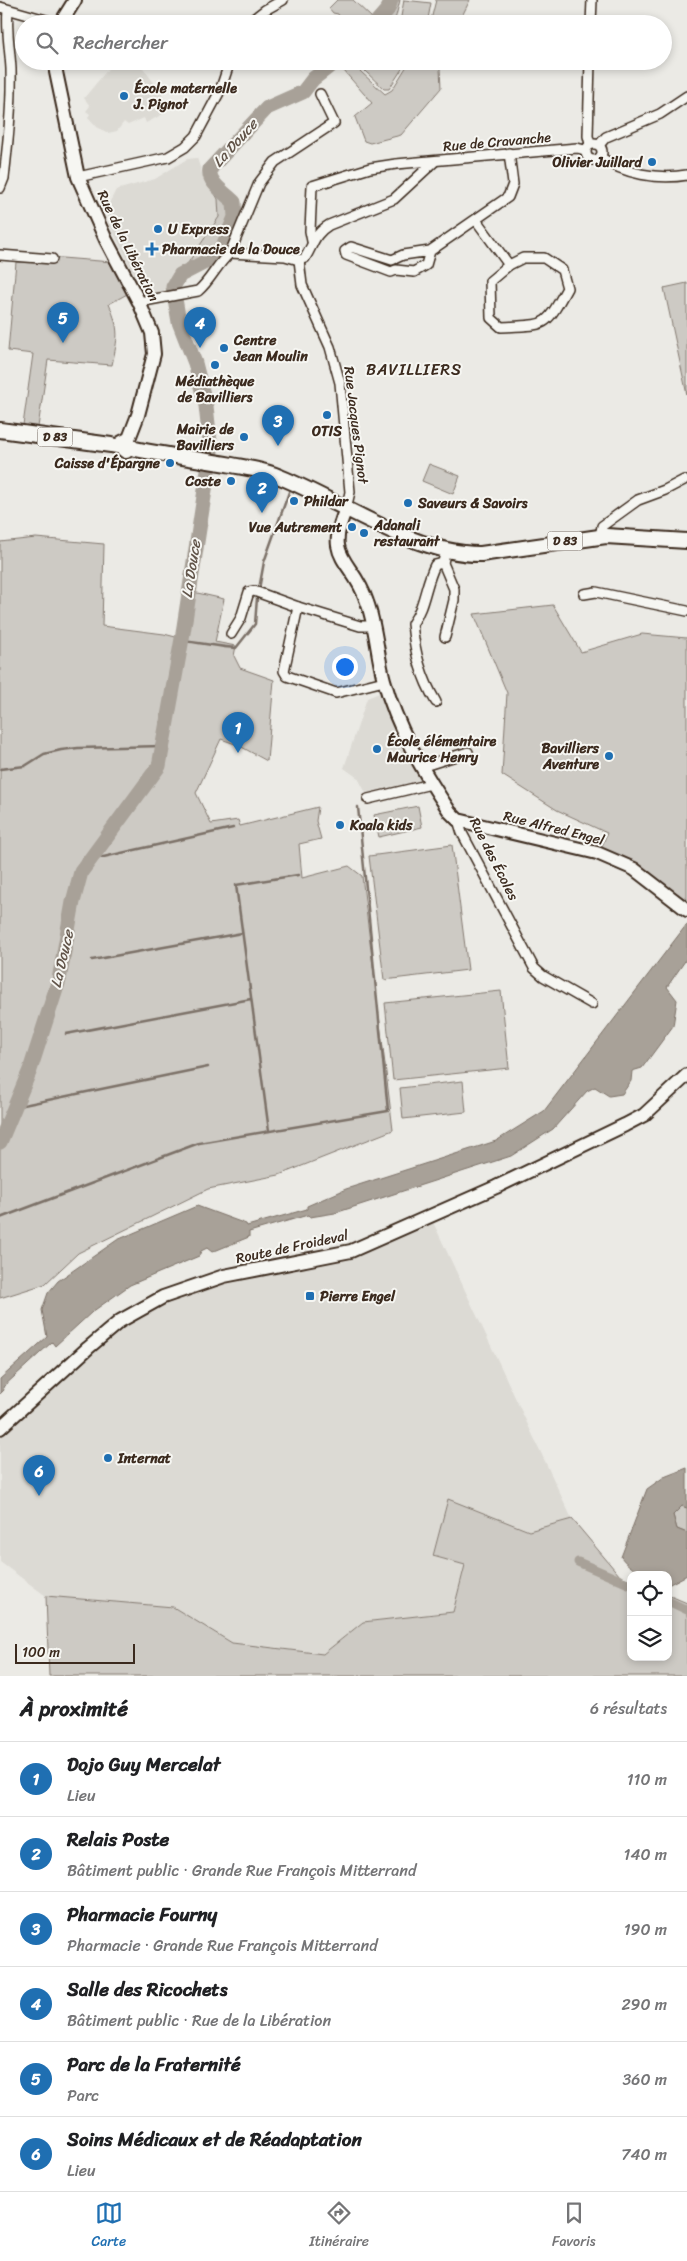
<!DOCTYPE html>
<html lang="fr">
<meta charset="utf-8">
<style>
:root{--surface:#fff;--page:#f2f2f2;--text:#202124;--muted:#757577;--line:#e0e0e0;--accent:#1f6fb2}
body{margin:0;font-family:Sriracha,sans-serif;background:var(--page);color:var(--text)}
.controls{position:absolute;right:15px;bottom:15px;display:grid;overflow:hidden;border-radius:10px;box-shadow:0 2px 8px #0003}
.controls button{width:45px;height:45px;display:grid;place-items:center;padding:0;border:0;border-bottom:1px solid var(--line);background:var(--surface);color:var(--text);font:25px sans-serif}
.scale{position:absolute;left:15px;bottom:12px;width:120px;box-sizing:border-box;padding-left:5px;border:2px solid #3b2a1e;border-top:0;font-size:14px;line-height:18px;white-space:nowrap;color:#3b2a1e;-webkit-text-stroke:4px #f6f6f2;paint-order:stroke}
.you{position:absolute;left:344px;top:666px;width:18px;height:18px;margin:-12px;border:4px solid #fff;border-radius:50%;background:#1a73e8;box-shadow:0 0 0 8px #1a73e833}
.badge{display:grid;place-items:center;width:32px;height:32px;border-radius:50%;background:var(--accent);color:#fff;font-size:16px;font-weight:700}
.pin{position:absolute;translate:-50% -41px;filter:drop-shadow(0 1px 2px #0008)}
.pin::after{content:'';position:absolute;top:26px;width:18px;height:15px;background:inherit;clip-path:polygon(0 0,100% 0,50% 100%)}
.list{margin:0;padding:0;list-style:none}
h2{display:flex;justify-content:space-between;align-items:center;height:65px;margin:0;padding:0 20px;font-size:21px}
h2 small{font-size:16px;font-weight:400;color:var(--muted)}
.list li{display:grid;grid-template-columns:32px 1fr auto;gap:15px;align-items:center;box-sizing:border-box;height:75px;padding:0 20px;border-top:1px solid var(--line)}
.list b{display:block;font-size:19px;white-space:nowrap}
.list p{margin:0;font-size:16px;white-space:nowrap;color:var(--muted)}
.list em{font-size:16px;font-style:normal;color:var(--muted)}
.icon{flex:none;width:28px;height:28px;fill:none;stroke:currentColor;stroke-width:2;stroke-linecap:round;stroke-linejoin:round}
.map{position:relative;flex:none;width:687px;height:1676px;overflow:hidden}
.search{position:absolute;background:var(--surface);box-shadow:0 2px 8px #0003;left:15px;right:15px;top:15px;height:55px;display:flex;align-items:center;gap:12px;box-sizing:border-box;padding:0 18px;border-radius:28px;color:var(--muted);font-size:19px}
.sheet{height:515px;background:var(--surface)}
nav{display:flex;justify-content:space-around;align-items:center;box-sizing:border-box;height:70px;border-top:1px solid var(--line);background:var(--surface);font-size:14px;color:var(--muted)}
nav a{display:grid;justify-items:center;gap:2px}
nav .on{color:var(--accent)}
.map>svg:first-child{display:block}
</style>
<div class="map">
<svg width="687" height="1676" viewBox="0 0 687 1676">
<rect width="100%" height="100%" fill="#ebeae5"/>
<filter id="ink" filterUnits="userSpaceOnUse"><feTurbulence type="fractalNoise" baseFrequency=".02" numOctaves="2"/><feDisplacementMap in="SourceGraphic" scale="10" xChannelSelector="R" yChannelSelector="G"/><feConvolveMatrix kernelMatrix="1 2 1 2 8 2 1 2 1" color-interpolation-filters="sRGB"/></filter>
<g filter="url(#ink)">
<!-- built -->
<g fill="#dcdad4">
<polygon points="102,61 138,61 162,94 167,112 146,123 144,118 128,125 124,122 117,131 108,133 97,127 88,117 90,114 86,111 90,106 84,98 108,69"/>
<polygon points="197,158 204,180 210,185 218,199 219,217 186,266 173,271 164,291 152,293 141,285 131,268 109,224 107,207 116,190 155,179 187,159"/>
<polygon points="382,692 393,730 421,780 366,793 358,778 344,768 367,698"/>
<polygon points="433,1222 572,1519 530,1531 448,1499 433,1556 465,1565 453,1612 363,1622 323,1654 232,1643 173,1607 46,1596 0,1562 0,1435 119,1328 156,1305 203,1288 355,1258"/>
</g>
<!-- green -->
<g fill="#cdcac4" stroke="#847a71">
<polygon points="337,0 353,0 373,19 368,24 344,24 338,14 333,13 329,8"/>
<polygon points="392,0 400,0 394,24 377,24 389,9"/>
<polygon points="404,0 431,3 427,24 400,22"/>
<polygon points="436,0 470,0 458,24 430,24"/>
<polygon points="340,61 349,61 385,94 392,90 410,61 443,61 440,69 441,88 401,135 370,143 364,141 355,117 372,103 337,63"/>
<polygon points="375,61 395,61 400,64 402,61 407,61 389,89 384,89 365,71"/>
<polygon points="210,185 229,200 232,214 219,247 201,262 190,267 186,266 219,217 218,199"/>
<path d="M37 256 112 262 129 293 109 304C120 331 118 337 112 365L48 360 38 427 23 425 33 354 8 351 16 262H36Z"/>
<polygon points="687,283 687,395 664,288"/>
<polygon points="429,464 460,476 453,494 422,481"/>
<polygon points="36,538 104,544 102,626 164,634 187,640 193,592 224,599 215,642 236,646 234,656 240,668 274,680 267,761 238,745 221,739 196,793 211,824 238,820 240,826 318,807 316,821 321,839 299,844 302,878 349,866 362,876 393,1130 279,1175 208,1189 78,1253 45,1284 0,1298 0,542"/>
<polygon points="553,605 581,652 642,634 687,638 687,900 625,858 601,849 607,833 557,810 502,775 507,693 474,614"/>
<polygon points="418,806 422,827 379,837 374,815"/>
<polygon points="452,845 468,970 384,980 369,856"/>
<polygon points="501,991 509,1068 393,1080 385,1003"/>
<polygon points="463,1081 466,1112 403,1119 400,1088"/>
<polygon points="448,1499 529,1531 572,1519 620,1576 631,1580 631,1657 668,1657 668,1595 687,1603 687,1676 49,1676 46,1596 173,1607 232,1643 323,1654 363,1622 453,1612 465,1565 433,1556"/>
<polygon points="682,1506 687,1508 687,1533 677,1529 673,1515"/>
</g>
<!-- water -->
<g fill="#a8a198" stroke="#7c7167">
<polygon points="687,924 687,958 667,987 677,1000 673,1026 642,1068 632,1071 631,1081 622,1094 609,1096 595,1087 587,1091 553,1129 511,1156 335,1213 310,1217 308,1215 249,1232 249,1237 212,1252 207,1248 201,1251 199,1256 130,1285 92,1312 55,1346 52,1342 3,1387 4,1390 0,1394 0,1379 47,1337 42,1310 48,1293 58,1281 117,1240 197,1206 246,1224 247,1226 307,1209 307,1206 346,1189 496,1141 544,1111"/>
<path d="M687 1468V1508L682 1506 673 1515 677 1529 687 1533V1575L668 1585V1575C648 1575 634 1574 621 1557L647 1489 664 1477Z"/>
</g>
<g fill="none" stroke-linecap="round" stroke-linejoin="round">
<!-- stream -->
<g stroke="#7c7167" stroke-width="2.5">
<polyline points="259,589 264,562 289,492"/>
<path d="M181 641C200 642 217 647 236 648L255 624 257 598"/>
<polyline points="0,769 25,766 44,754 61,750 78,748 162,746"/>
<polyline points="90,860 233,828"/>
<polyline points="92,960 242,933"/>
<polyline points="66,1034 251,999"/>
<polyline points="14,1107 208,1067"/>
<polyline points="269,1131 236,885 298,875"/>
<polyline points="0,1218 199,1143 388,1111 358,807"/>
</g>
<!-- canal -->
<g stroke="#a8a198" stroke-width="9">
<polyline points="578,1562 631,1585"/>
<polyline points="668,1601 687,1610"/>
</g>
<!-- river -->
<g stroke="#a8a198" stroke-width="15">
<polyline points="375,24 388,9 391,0"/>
<path d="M0 1142 30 1070 59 980 73 902 81 872 159 766 183 633 211 451 206 406 195 363 179 322 173 287 180 275 211 259 223 246 235 217 234 202C225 193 207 182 210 169L267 108 303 92 313 79 336 61"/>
</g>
<!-- street casing -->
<g stroke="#3b2a1e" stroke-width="12">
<g id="street">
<polyline points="0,7 60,24"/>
<polyline points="247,24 265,10 283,0"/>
<polyline points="591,24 592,0"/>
<polyline points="590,61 588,136 590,144"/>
<circle cx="594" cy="152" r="8"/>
<polyline points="599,145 606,137 660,114 687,96"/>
<path d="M600 157C624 174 658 180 687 175"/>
<polyline points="78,177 168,157 185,147 196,136 220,91 230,61"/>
<path d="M0 188 4 178C8 142 12 105 11 69 10 49 6 30 8 10"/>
<polyline points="476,220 509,265"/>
<polyline points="312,241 310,231 312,186 370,168 396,164 577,148 585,150"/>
<polyline points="430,251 426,265 414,272 396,270 391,272 346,255 345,251 351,247 392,260 403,255 430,251 508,197 513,184 509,153"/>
<polyline points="230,253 259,183 275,162 334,123 320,94"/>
<polyline points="0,255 52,259"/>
<path d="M523 258H544L562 270 567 288C544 330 547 324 501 327L491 318 490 281 509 265Z"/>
<polyline points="299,260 302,285 330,347 340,383 350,492 346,509"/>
<path d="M299 260 305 258C314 244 313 235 329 225L394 199 434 162"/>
<path d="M139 302 198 291C211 280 217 264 230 253L285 256 299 260"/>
<polyline points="600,537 602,526 638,500 665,490 684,480"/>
<polyline points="444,558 443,563 454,589 454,600 445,637"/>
<polyline points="584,594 596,592 687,611"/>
<polyline points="373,626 360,626 298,607 284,671 287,676 336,693 384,681"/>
<polyline points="231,634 241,618 249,592 254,591 298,607"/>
<path d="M436 702C421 677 415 653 412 624 425 606 425 585 435 565L443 563"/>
<polyline points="421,767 468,752"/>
<polyline points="368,799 431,784"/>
<polyline points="458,820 462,833 534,968 543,976 592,1004"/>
</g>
</g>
<!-- secondary casing -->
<g stroke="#3b2a1e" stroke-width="16">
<g id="secondary">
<polyline points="60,24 75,0"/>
<polyline points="56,61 56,72 78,177 106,240 139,302 152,333 154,354 138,415 128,441"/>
<path d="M346 509C323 560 353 559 367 602 376 626 377 655 384 680 397 728 422 770 450 812L458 820 597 853 634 869 687 910"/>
<polyline points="0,1428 88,1348 120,1321 163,1297 224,1276 351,1251 496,1187 625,1125 644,1115 687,1075"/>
</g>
</g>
<!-- primary casing -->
<g stroke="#3b2a1e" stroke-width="18">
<g id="primary">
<polyline points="0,430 111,445 121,447 126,451 131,446 126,441 122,443 121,447"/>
<path d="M130 448C164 455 198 459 232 465 248 468 265 470 280 477 340 501 416 555 481 554L606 536 687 541"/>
</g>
</g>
<!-- street -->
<use href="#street" stroke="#f6f6f2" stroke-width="9"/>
<!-- secondary -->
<use href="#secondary" stroke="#f6f6f2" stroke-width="12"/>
<!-- primary -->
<use href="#primary" stroke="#f6f6f2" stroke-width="14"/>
</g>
</g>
<!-- markers -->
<g fill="#1f6fb2" stroke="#f6f6f2" stroke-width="2">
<circle cx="124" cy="96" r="5"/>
<circle cx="652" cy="162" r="5"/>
<circle cx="158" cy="229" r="5"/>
<path d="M149.5 241.5h5v5h5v5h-5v5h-5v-5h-5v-5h5z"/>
<circle cx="224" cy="348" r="5"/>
<circle cx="215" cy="365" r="5"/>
<circle cx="327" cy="415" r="5"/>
<circle cx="244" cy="437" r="5"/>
<circle cx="170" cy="463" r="5"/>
<circle cx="231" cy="481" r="5"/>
<circle cx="294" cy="501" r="5"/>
<circle cx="408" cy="503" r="5"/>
<circle cx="352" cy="527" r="5"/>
<circle cx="364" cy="533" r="5"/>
<circle cx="377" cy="749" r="5"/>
<circle cx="609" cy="756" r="5"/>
<circle cx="340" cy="825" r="5"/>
<rect x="305" y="1291" width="10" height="10" rx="2.5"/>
<circle cx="108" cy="1458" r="5"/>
</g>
<g text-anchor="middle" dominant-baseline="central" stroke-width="4" stroke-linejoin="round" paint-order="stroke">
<!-- shield labels -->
<g fill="#f6f6f2" stroke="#73675e" stroke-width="1">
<rect x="37.5" y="427.5" width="35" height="19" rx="4"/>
<rect x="547.5" y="531.5" width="35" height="19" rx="4"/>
</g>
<g font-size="12" font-weight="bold" fill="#3b2a1e">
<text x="55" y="437">D 83</text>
<text x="565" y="541">D 83</text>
</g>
<!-- poi labels -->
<g font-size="14" font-weight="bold" fill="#3b2a1e" stroke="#f6f6f2" text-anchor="start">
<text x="134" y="88">École maternelle<tspan x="134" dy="16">J. Pignot</tspan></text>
<text x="642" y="162" text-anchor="end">Olivier Juillard</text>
<text x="168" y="229">U Express</text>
<text x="162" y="249">Pharmacie de la Douce</text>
<text x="234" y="340">Centre<tspan x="234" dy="16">Jean Moulin</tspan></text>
<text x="215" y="381" text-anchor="middle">Médiathèque<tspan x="215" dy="16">de Bavilliers</tspan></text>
<text x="234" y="429" text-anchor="end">Mairie de<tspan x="234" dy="16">Bavilliers</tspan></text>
<text x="327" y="431" text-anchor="middle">OTIS</text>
<text x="160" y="463" text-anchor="end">Caisse d'Épargne</text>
<text x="221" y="481" text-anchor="end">Coste</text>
<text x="304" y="501">Phildar</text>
<text x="418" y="503">Saveurs &amp; Savoirs</text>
<text x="374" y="525">Adanali<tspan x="374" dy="16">restaurant</tspan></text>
<text x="342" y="527" text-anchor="end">Vue Autrement</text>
<text x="387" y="741">École élémentaire<tspan x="387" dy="16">Maurice Henry</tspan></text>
<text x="599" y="748" text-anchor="end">Bavilliers<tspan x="599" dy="16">Aventure</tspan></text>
<text x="350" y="825">Koala kids</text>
<text x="320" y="1296">Pierre Engel</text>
<text x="118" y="1458">Internat</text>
</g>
<!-- street labels -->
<g font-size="14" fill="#3b2a1e" stroke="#f6f6f2">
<text transform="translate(497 142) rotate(-5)">Rue de Cravanche</text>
<text transform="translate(128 246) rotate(64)">Rue de la Libération</text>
<text transform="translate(356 425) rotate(83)">Rue Jacques Pignot</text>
<text transform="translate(554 828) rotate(14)">Rue Alfred Engel</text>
<text transform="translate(494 859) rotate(63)">Rue des Écoles</text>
<text transform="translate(292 1247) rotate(-12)">Route de Froideval</text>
</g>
<!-- water labels -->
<g font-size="15" font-style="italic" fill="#615449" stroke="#f6f6f2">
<text transform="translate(235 143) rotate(-48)">La Douce</text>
<text transform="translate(191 569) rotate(-81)">La Douce</text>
<text transform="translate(62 959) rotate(-77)">La Douce</text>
</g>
<!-- quarter labels -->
<g font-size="16" letter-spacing="1" fill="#3b2a1e" stroke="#f6f6f2">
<text x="414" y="369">BAVILLIERS</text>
</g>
</g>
</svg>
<div class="controls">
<button><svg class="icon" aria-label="locate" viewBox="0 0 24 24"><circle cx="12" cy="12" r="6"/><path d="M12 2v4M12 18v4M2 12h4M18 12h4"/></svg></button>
<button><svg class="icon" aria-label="layers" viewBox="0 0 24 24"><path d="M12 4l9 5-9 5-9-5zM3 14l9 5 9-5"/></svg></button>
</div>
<div class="scale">100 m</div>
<div class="you"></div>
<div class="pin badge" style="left:238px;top:753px">1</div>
<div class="pin badge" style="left:262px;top:513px">2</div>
<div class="pin badge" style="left:278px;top:446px">3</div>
<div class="pin badge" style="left:200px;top:348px">4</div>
<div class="pin badge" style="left:63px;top:343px">5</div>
<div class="pin badge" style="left:39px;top:1496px">6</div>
<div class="search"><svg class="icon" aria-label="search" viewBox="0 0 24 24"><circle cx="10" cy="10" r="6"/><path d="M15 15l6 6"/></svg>Rechercher</div>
</div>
<section class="sheet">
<h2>À proximité<small>6 résultats</small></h2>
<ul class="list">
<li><span class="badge">1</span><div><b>Dojo Guy Mercelat</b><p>Lieu</p></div><em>110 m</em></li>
<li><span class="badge">2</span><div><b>Relais Poste</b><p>Bâtiment public · Grande Rue François Mitterrand</p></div><em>140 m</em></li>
<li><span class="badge">3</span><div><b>Pharmacie Fourny</b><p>Pharmacie · Grande Rue François Mitterrand</p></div><em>190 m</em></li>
<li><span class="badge">4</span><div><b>Salle des Ricochets</b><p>Bâtiment public · Rue de la Libération</p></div><em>290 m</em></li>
<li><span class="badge">5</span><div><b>Parc de la Fraternité</b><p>Parc</p></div><em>360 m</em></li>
<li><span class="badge">6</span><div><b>Soins Médicaux et de Réadaptation</b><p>Lieu</p></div><em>740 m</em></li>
</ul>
</section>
<nav>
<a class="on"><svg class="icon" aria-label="map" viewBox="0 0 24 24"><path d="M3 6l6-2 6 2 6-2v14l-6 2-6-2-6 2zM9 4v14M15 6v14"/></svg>Carte</a>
<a><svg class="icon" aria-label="directions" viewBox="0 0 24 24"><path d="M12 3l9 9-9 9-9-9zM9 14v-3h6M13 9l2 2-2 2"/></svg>Itinéraire</a>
<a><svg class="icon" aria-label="saved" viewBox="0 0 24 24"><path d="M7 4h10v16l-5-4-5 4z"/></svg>Favoris</a>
</nav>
